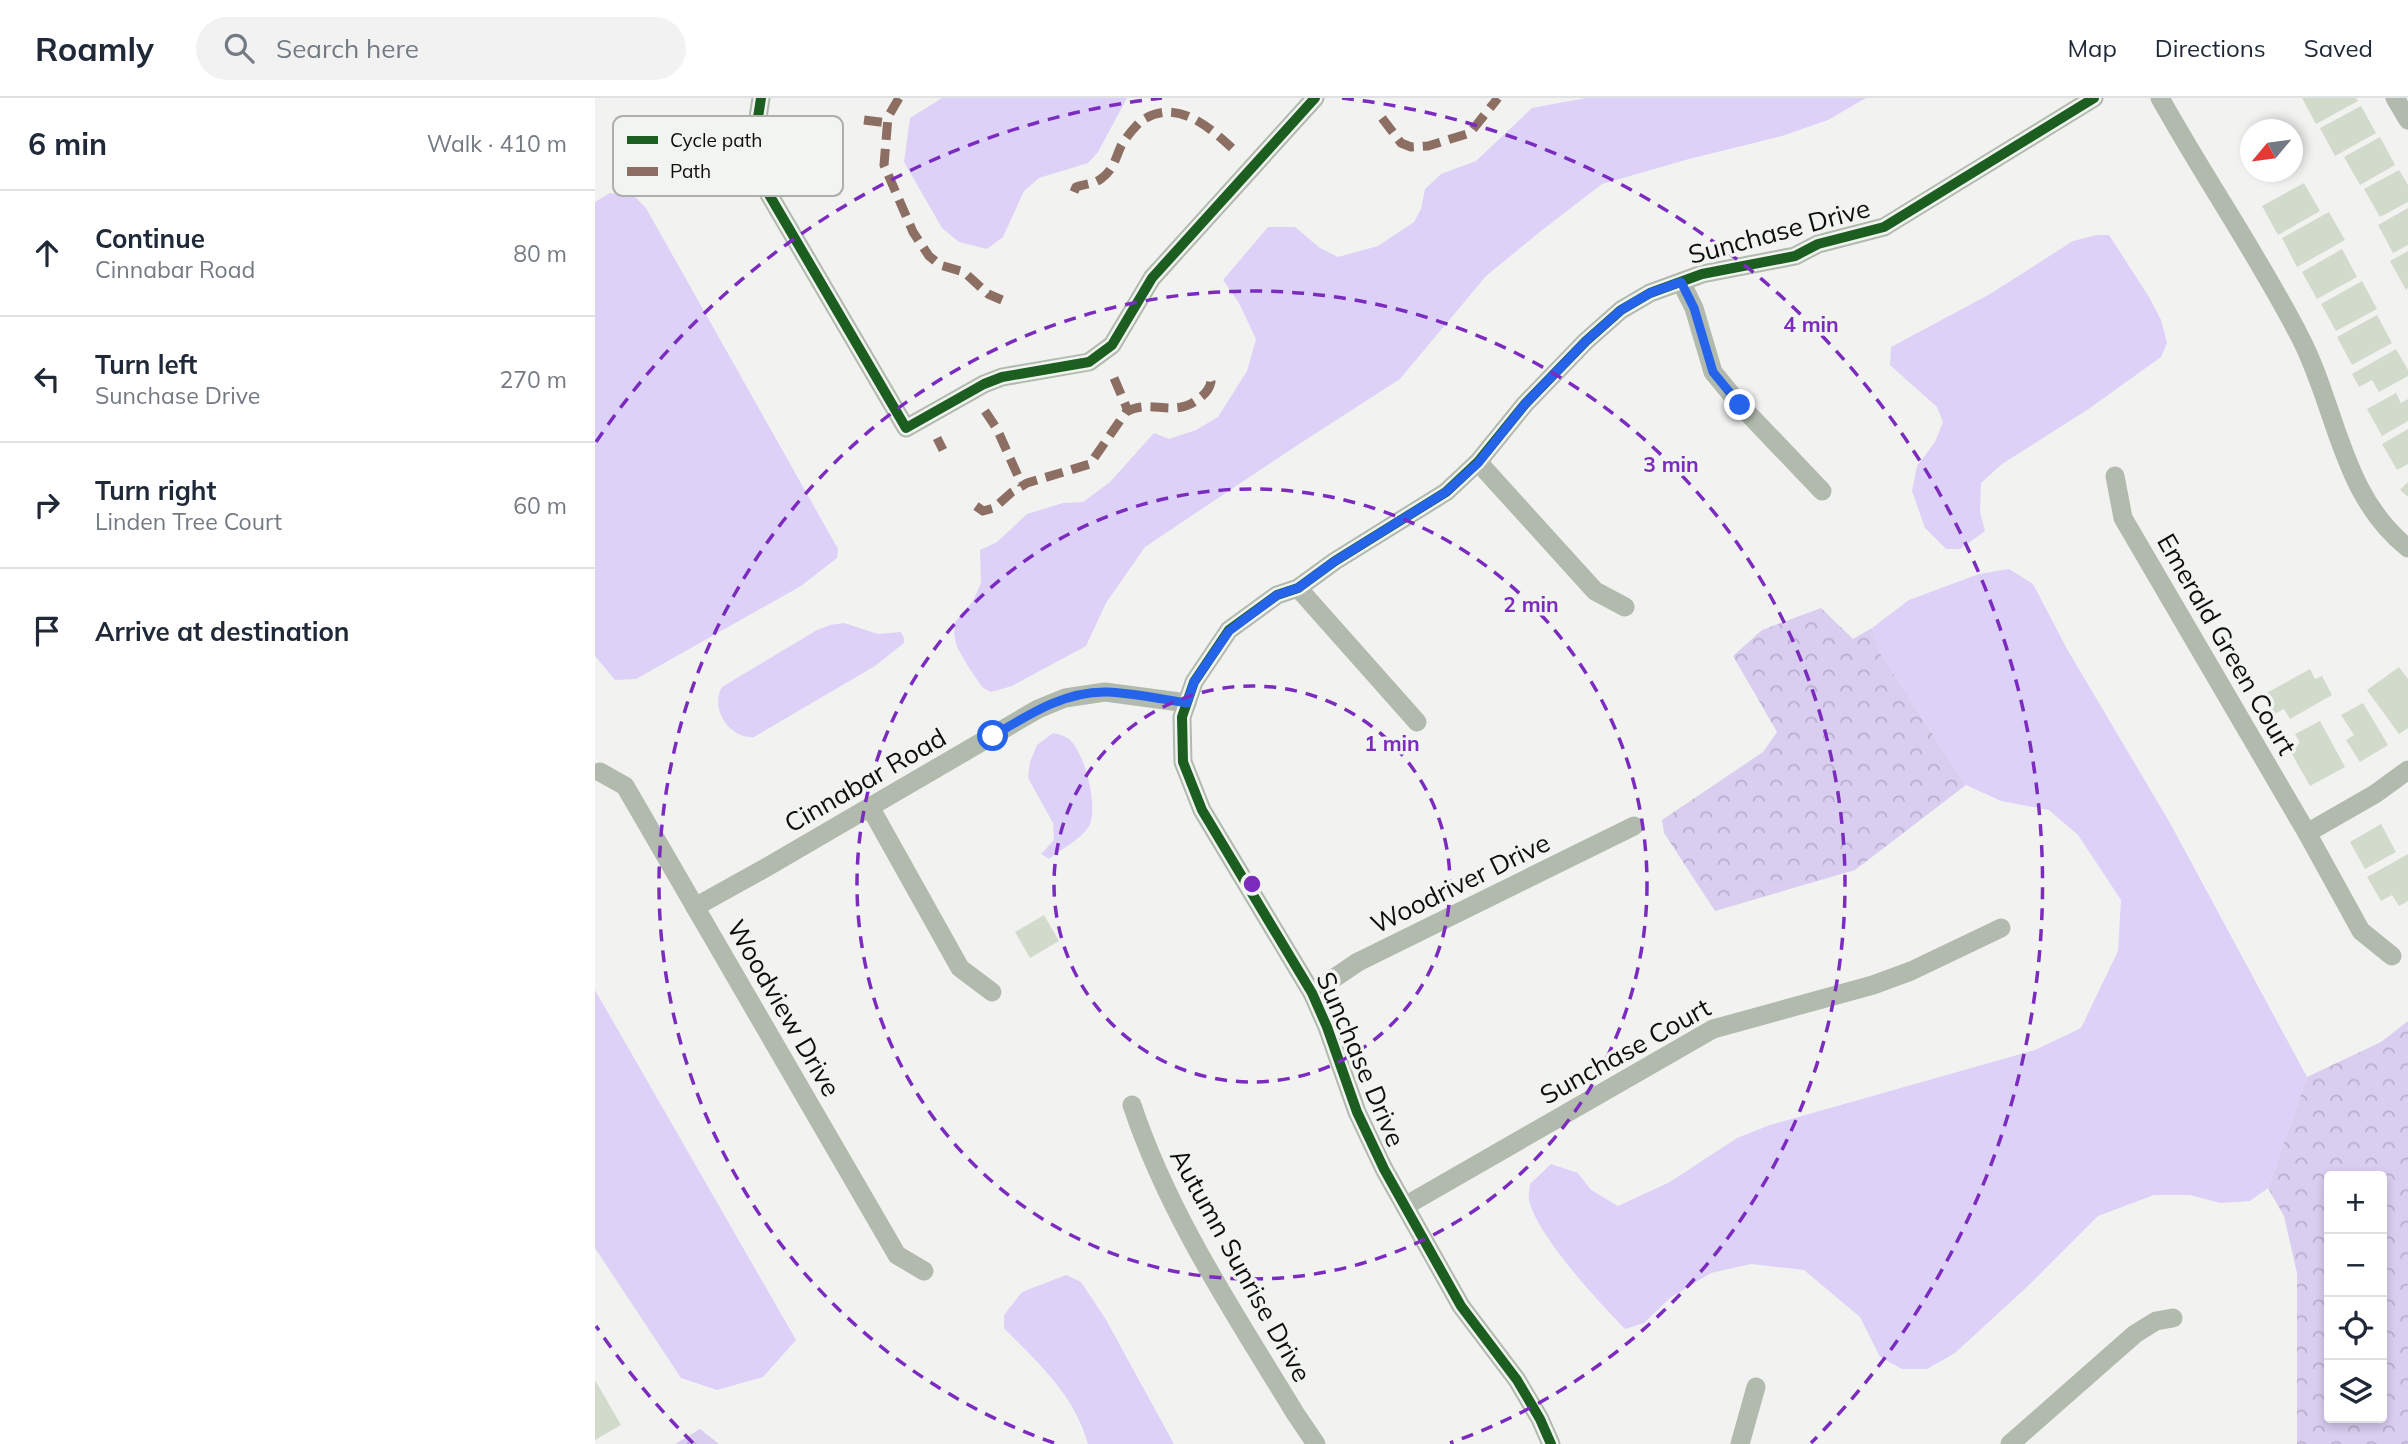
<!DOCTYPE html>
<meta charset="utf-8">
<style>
:root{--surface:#fff;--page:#f2f2f3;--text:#1f2937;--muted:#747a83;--line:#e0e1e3}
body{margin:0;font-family:Mulish,sans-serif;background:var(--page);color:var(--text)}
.controls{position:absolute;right:21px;bottom:21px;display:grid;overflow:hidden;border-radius:7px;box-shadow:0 4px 10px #0003}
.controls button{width:63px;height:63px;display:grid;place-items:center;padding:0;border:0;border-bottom:2px solid var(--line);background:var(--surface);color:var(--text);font:35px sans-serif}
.compass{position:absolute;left:1645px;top:21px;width:63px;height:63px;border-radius:50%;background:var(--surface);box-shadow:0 4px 10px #0003;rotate:241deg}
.stop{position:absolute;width:21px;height:21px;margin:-16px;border:5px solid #2563eb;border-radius:50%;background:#fff}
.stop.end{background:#2563eb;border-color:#fff;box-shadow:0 2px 7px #0008}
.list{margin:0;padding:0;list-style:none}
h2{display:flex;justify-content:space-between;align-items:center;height:91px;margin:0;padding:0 28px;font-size:30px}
h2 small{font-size:23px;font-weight:400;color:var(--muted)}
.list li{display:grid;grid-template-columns:46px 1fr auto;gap:21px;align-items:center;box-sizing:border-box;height:126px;padding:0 28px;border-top:2px solid var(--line)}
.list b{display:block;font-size:26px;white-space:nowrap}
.list p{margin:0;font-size:23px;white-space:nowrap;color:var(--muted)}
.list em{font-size:23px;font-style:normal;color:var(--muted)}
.icon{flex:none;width:38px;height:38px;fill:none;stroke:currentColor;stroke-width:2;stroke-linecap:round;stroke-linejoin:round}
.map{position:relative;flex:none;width:1813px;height:1346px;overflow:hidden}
header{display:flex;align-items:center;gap:42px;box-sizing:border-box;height:98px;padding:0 35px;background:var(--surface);border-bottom:2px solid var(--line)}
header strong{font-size:33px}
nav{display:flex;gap:38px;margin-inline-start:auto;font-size:24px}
.search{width:490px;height:63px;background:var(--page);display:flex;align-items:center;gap:18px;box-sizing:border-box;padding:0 24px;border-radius:38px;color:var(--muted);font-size:26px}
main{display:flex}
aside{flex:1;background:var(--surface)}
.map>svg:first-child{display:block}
</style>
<header>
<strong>Roamly</strong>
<div class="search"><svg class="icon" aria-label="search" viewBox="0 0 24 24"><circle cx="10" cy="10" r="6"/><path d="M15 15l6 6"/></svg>Search here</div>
<nav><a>Map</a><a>Directions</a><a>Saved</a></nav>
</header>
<main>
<aside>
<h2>6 min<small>Walk · 410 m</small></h2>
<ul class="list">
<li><svg class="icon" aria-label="ahead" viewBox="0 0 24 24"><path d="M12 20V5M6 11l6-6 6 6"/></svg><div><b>Continue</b><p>Cinnabar Road</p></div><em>80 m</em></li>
<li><svg class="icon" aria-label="left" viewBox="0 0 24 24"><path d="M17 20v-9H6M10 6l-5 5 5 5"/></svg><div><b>Turn left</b><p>Sunchase Drive</p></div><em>270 m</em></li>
<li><svg class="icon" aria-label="right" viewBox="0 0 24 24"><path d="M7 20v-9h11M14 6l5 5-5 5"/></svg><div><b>Turn right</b><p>Linden Tree Court</p></div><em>60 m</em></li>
<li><svg class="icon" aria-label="arrive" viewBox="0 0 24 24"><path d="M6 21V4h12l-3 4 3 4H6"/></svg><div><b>Arrive at destination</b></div></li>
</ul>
</aside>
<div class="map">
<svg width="1813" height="1346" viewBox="0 0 1813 1346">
<defs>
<pattern id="forest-crowns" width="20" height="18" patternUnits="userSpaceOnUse" patternTransform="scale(1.75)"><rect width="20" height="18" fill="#d9cdf0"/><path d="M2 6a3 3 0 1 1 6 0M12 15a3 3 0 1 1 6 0" fill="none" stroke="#b9afcd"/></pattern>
</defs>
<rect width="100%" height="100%" fill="#f2f3f1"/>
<!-- forest -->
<g fill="url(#forest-crowns)" fill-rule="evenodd">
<polygon points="1226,510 1258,541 1277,530 1285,555 1371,687 1260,772 1120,813 1069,735 1067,722 1168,654 1182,634 1138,558 1167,532"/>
<path d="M1813 923V1346H1702V1175L1689 1118 1673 1090 1712 979 1786 944ZM1734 1078H1787V1320H1734Z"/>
<polygon points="105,1331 124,1346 80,1346"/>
</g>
<!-- water -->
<g fill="#ddd1f7">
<polygon points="347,0 532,0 503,54 493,65 444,80 429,93 408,139 392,151 364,144 347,130 309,64 315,20"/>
<polygon points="991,0 1271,0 1233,22 1187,38 1094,61 1007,86 946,133 891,178 805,281 695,352 550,449 511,505 491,548 417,588 396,594 388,590 374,570 362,549 359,536 360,524 378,503 386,485 385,452 402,444 432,416 468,405 488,404 515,384 559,335 574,341 601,332 623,319 652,273 661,241 644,205 628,182 673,129 700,129 725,150 743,159 783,148 819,124 826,111 830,91 846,76 881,63 937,10"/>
<polygon points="15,95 38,97 51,110 243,451 242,460 206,488 41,581 20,582 0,558 0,104"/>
<polygon points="1502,137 1514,137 1554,199 1566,222 1572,245 1566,259 1495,310 1407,366 1386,385 1385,414 1390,433 1365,451 1351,451 1330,430 1317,393 1322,368 1340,344 1348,324 1342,309 1295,267 1296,249 1395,196 1478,143"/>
<path d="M1414 471 1438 486 1472 551 1575 725 1712 979 1673 1090 1655 1103 1625 1105 1595 1097H1559L1503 1118 1433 1188 1360 1255 1332 1271H1307L1285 1259 1265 1219 1209 1172 1156 1166 1116 1175 1075 1200 1049 1225 1030 1231C1003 1203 943 1139 934 1102 933 1097 935 1091 935 1086L956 1066 983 1075 996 1092 1023 1108 1075 1084 1142 1040 1175 1027 1440 952 1486 930 1523 853 1526 802 1483 737 1454 712 1406 703 1371 687 1285 555 1277 530 1314 502 1384 476Z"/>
<path d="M249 525 283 536 306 534 309 540V545L280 568 159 639C135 642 114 610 127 589L222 532 235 527Z"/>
<path d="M458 635C463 636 470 638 474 641 490 654 505 713 493 730 483 743 466 751 454 761L446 756 459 742 458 725 433 680 435 664 442 647Z"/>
<polygon points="0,892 201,1242 168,1279 122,1292 86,1280 0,1150"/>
<path d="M471 1177 486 1184 510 1220 579 1346H493C479 1296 444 1266 409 1230V1217L427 1194Z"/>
</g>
<!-- building -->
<g fill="#d2dacc">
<polygon points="1707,0 1761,0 1763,3 1721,26"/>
<polygon points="1766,8 1781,35 1740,58 1725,30"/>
<polygon points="1785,39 1800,67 1765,87 1749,59"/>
<polygon points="1804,72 1813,87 1813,104 1785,119 1769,91"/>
<polygon points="1709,85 1725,113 1683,137 1667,108"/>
<polygon points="1813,110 1813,147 1798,155 1783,127"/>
<polygon points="1734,114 1750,142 1702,169 1687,140"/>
<polygon points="1747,151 1762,179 1722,201 1707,174"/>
<polygon points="1813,153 1813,190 1811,192 1795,163"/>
<polygon points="1767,183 1782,211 1741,233 1726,206"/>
<polygon points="1782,217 1797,245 1757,267 1742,239"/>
<polygon points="1801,251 1813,272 1813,278 1784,294 1777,282 1764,289 1757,276"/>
<polygon points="1801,295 1806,305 1813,301 1813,323 1787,338 1772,311"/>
<polygon points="1813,331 1813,366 1802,372 1787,346"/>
<polygon points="1813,384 1813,399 1805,392"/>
<polygon points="1804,569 1813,581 1813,630 1804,636 1772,592"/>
<polygon points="1715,571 1720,581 1727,578 1737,597 1695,621 1689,611 1679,616 1668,597"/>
<polygon points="1768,605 1793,647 1765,664 1751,642 1759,637 1746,617"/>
<polygon points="1725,623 1750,669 1715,688 1694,651 1705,645 1700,636"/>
<polygon points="1786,726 1801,754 1770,771 1755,744"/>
<polygon points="1813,756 1813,803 1804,808 1797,797 1786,803 1772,779"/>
<polygon points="449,817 464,843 435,860 420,834"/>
<polygon points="0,1282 26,1327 0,1342"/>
</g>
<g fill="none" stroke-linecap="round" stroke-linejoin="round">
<!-- minor -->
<g stroke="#b1baad" stroke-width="19">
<polyline points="166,0 157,59 162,76 311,330 389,286 407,279 494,264 517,247 557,180 720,0"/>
<path d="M1565 0C1610 81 1663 157 1705 239 1742 310 1746 397 1813 450"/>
<polyline points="1800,0 1813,22"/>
<polyline points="1086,184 1099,210 1118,274 1145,307 1227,393"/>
<polyline points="883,364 1000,493 1030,509"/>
<polyline points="1520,378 1528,420 1712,735 1766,833 1797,858"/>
<polyline points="703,490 822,624"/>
<polyline points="5,674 30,688 302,1157 329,1173"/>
<polyline points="275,709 365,870 397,894"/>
<polyline points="1712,735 1780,696 1813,672"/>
<polyline points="100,809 172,769 443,611 470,600 510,594 592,605"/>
<polyline points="717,895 763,864 1039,728"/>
<path d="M537 1007C574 1118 640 1216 700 1315L721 1346"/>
<polyline points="810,1108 1118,931 1278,887 1316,873 1406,830"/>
<polyline points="956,1346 945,1321 922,1282 866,1208 789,1071 762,1014 732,929 717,895 607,712 588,664 587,619 599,584 634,532 682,497 703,490 740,463 851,394 883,364 930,306 991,243 1026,212 1055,195 1107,176 1200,158 1223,146 1289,129 1499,0"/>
<polyline points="1145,1346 1161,1289"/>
<polyline points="1415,1346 1540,1236 1561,1223 1578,1220"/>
</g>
<!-- quiet -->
<g stroke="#8d6e63" stroke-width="9" stroke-dasharray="18 9" stroke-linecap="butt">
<polyline points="304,0 293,19 289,67 318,134 334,158 345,167 369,174 393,196 407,202"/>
<polyline points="787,20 806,45 816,49 833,48 875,35 903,0"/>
<polyline points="269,22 292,25"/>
<path d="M479 94 481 89C490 86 500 86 507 80 519 71 520 61 526 48 531 39 539 30 546 23 580 0 611 26 637 50"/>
<polyline points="519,280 533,313"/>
<polyline points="390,313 402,331 427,387"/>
<polyline points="342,340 348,352"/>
<path d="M381 408 388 413 399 410 417 394 432 385 495 366 531 314C554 300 578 320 602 302 609 297 614 293 616 284L613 277"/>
</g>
<!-- cycleway casing -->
<g stroke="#f1f4f0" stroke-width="15">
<g id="cycleway">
<polyline points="166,0 157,59 162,76 311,330 389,286 407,279 494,264 517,247 557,180 720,0"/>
<polyline points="956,1346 945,1321 922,1282 866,1208 789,1071 762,1014 732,929 717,895 607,712 588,664 587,619 599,584 634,532 682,497 703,490 740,463 851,394 883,364 930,306 991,243 1026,212 1055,195 1107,176 1200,158 1223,146 1289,129 1499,0"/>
</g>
</g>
<!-- cycleway -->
<use href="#cycleway" stroke="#1b5e20" stroke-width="10"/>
</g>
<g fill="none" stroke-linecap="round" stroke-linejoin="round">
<!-- route -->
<path stroke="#2563eb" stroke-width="9" d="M398 638C433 617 469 593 512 594 538 595 566 601 592 605L599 584 634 533 682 497 703 490 740 463 851 394 883 365 930 306 991 243 1026 212 1055 195 1086 184 1099 210 1118 274 1145 307"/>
</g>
<!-- distance rings -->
<g fill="none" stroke="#7b2cbf" stroke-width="3.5" stroke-dasharray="12 9">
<circle cx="657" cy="786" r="198"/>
<circle cx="657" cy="786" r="395"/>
<path d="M459 1345A593 593 0 1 1 855 1345"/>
<path d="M98 1345A791 791 0 0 1 1 1228M1 344A791 791 0 0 1 567 0M747 0A791 791 0 0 1 1216 1345"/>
</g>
<g text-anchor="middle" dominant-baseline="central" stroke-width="7" stroke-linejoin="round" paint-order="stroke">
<!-- street labels -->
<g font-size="26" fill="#0e0e0d" stroke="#f1f4f0">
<text transform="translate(1184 133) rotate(-15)">Sunchase Drive</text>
<text transform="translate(1632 546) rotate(60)">Emerald Green Court</text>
<text transform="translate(270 682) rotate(-30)">Cinnabar Road</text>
<text transform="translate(865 785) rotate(-26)">Woodriver Drive</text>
<text transform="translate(189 910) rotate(60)">Woodview Drive</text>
<text transform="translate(1030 953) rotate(-29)">Sunchase Court</text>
<text transform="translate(766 961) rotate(67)">Sunchase Drive</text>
<text transform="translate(646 1167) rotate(61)">Autumn Sunrise Drive</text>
</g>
</g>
<!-- legend -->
<rect x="18" y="18" width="230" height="80" rx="10" fill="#f1f4f0" stroke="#adafac" stroke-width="2"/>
<rect x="32" y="38" width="31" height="8" fill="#1b5e20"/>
<rect x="32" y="69" width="31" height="9" fill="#8d6e63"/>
<g font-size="19" fill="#0e0e0d">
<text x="75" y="49">Cycle path</text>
<text x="75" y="80">Path</text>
</g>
<circle cx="657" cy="786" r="10" fill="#7b2cbf" stroke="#f1f4f0" stroke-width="3.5"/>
<g font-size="21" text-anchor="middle" font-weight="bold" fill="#7b2cbf" stroke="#f1f4f0" stroke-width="7" stroke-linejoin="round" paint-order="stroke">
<text x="1216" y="234">4 min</text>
<text x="1076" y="374">3 min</text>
<text x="936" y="514">2 min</text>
<text x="797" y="653">1 min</text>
</g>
</svg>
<div class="controls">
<button>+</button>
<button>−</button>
<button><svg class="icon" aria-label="locate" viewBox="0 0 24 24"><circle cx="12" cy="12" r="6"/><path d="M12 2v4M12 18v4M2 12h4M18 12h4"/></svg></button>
<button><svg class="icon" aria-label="layers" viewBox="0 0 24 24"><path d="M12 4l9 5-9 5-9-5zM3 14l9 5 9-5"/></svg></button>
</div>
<svg class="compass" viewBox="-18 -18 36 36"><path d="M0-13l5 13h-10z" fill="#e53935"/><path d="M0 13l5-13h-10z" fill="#747a83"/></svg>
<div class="stop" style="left:398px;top:638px"></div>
<div class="stop end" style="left:1145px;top:307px"></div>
</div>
</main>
